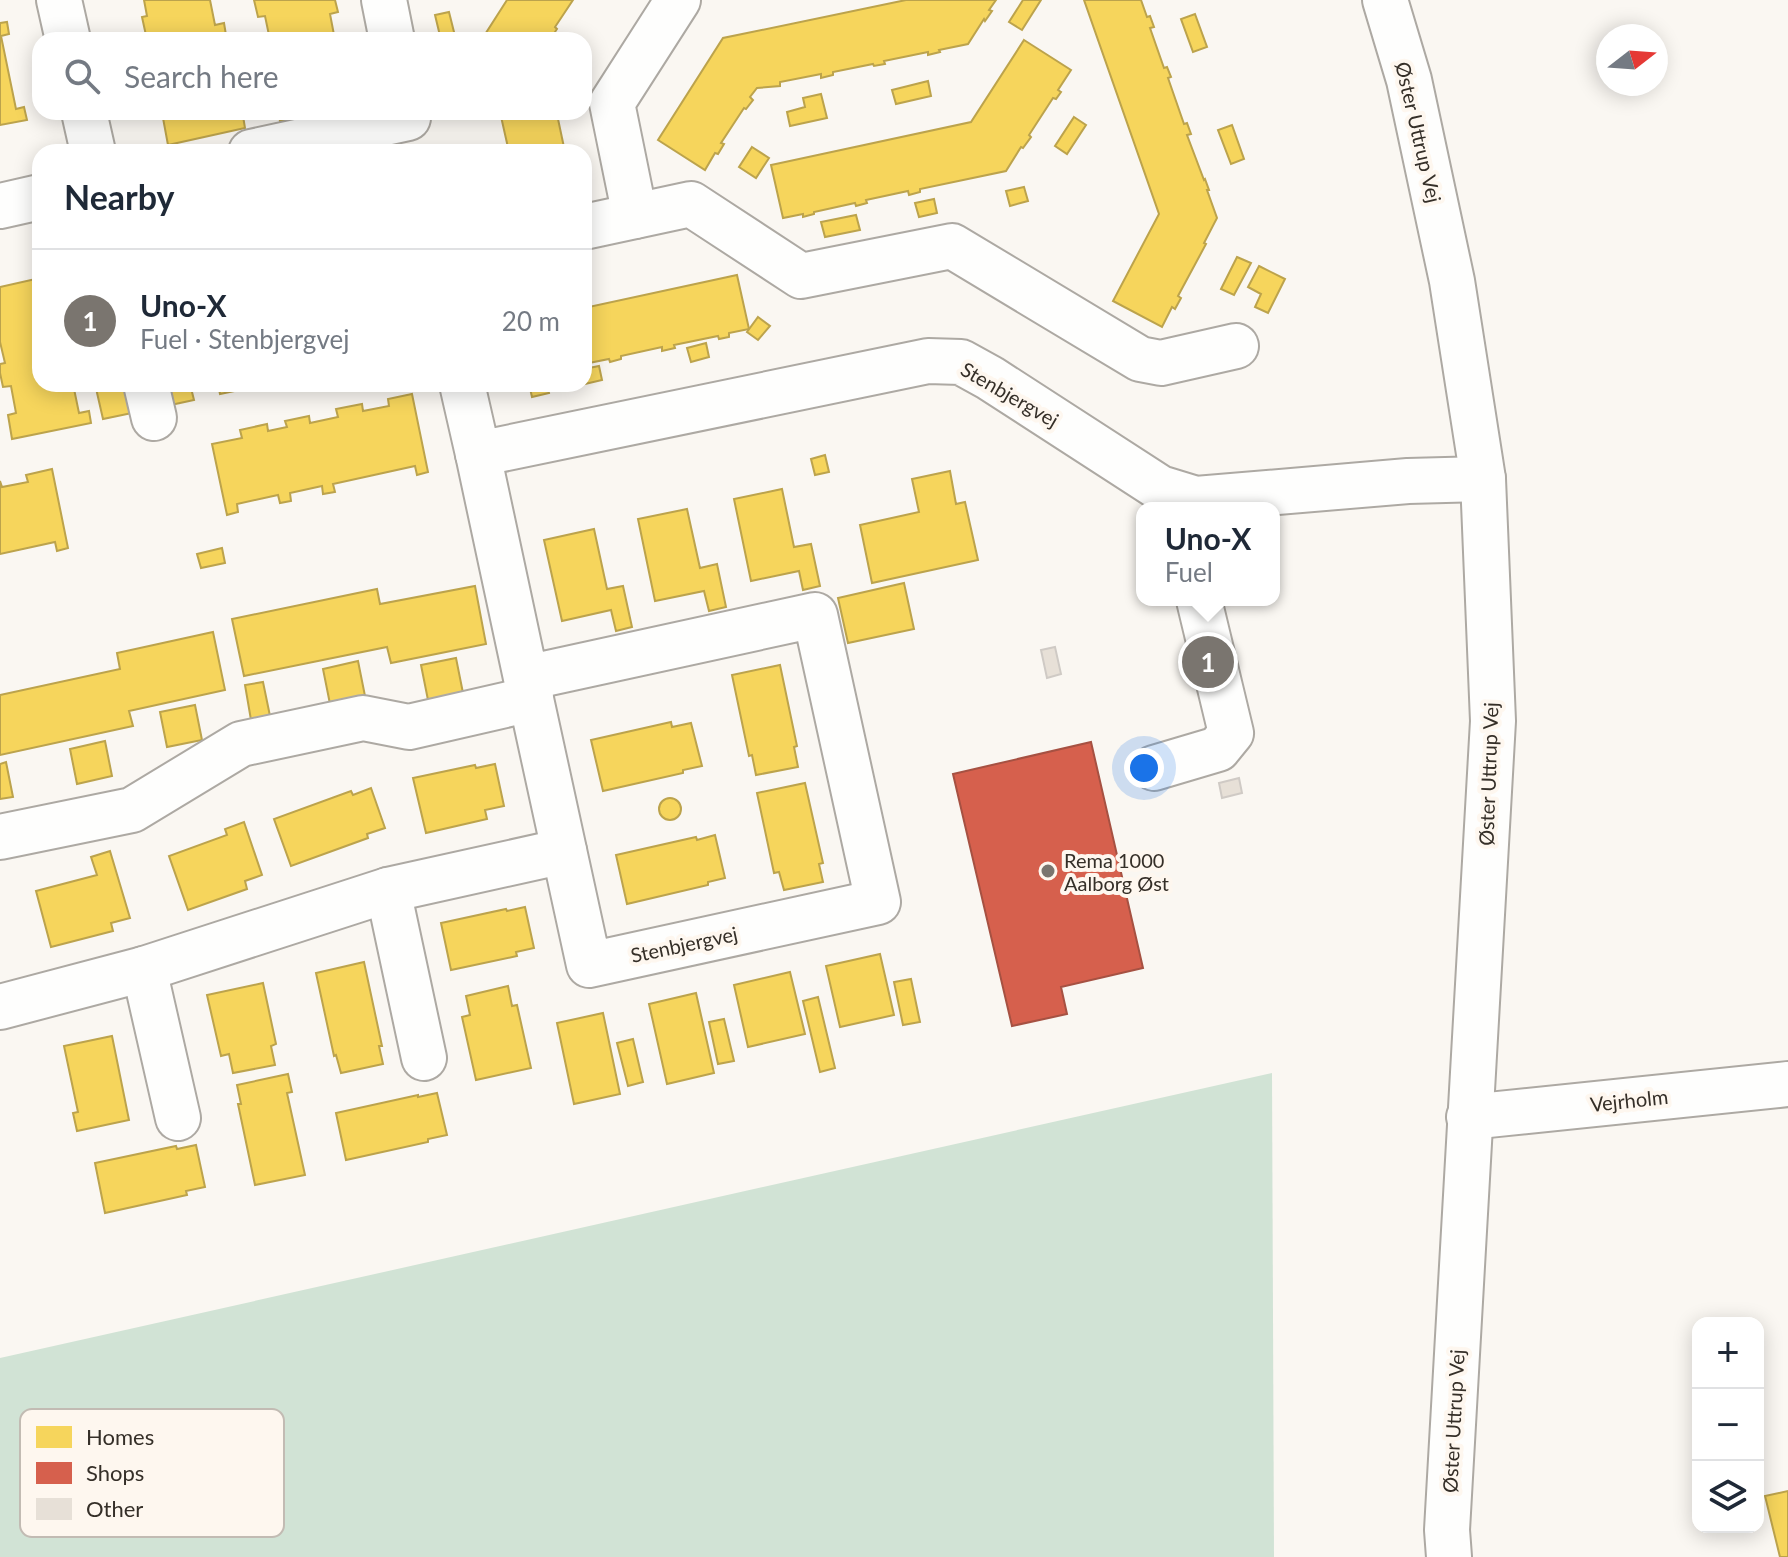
<!DOCTYPE html>
<meta charset="utf-8">
<style>
:root{--surface:#fff;--page:#f6f6f7;--text:#1f2937;--muted:#747a83;--line:#e0e1e3;--accent:#7a756f}
body{margin:0;font-family:Lato,sans-serif;background:var(--page);color:var(--text)}
.controls{position:absolute;right:24px;bottom:24px;display:grid;overflow:hidden;border-radius:16px;box-shadow:0 4px 20px #0003}
.controls button{width:72px;height:72px;display:grid;place-items:center;padding:0;border:0;border-bottom:2px solid var(--line);background:var(--surface);color:var(--text);font:40px sans-serif}
.compass{position:absolute;left:1596px;top:24px;width:72px;height:72px;border-radius:50%;background:var(--surface);box-shadow:0 4px 20px #0003;rotate:73deg}
.you{position:absolute;left:1144px;top:768px;width:28px;height:28px;margin:-20px;border:6px solid #fff;border-radius:50%;background:#1a73e8;box-shadow:0 0 0 12px #1a73e833}
.badge{display:grid;place-items:center;width:52px;height:52px;border-radius:50%;background:var(--accent);color:#fff;font-size:26px;font-weight:700}
.pin{position:absolute;translate:-50% -50%;border:4px solid #fff;box-shadow:0 2px 8px #0006}
.popup{position:absolute;left:1136px;top:502px;width:144px;height:104px;box-sizing:border-box;display:grid;place-content:center;border-radius:16px;background:var(--surface);filter:drop-shadow(0 2px 6px #0005);font-size:26px;white-space:nowrap;color:var(--muted)}
.popup b{font-size:30px;color:var(--text)}
.popup::after{content:'';position:absolute;left:50%;top:100%;margin-left:-16px;border:16px solid transparent;border-top-color:var(--surface)}
.list{margin:0;padding:0;list-style:none}
h2{display:flex;justify-content:space-between;align-items:center;height:104px;margin:0;padding:0 32px;font-size:34px}
h2 small{font-size:26px;font-weight:400;color:var(--muted)}
.list li{display:grid;grid-template-columns:52px 1fr auto;gap:24px;align-items:center;box-sizing:border-box;height:144px;padding:0 32px;border-top:2px solid var(--line)}
.list b{display:block;font-size:30px;white-space:nowrap}
.list p{margin:0;font-size:26px;white-space:nowrap;color:var(--muted)}
.list em{font-size:26px;font-style:normal;color:var(--muted)}
.icon{flex:none;width:44px;height:44px;fill:none;stroke:currentColor;stroke-width:2;stroke-linecap:round;stroke-linejoin:round}
.map{position:relative;flex:none;width:1788px;height:1557px;overflow:hidden}
.search{position:absolute;background:var(--surface);box-shadow:0 4px 20px #0003;left:32px;top:32px;width:560px;height:88px;display:flex;align-items:center;gap:20px;box-sizing:border-box;padding:0 28px;border-radius:24px;color:var(--muted);font-size:30px}
.panel{position:absolute;background:var(--surface);box-shadow:0 4px 20px #0003;left:32px;top:144px;width:560px;height:248px;border-radius:24px}
.map>svg:first-child{display:block}
</style>
<div class="map">
<svg width="1788" height="1557" viewBox="0 0 1788 1557">
<rect width="100%" height="100%" fill="#faf7f2"/>
<!-- green -->
<polygon fill="#d1e3d5" points="1272,1073 1274,1557 0,1557 0,1358"/>
<!-- homes -->
<g fill="#f6d55c" stroke="#bca34c" stroke-width="2">
<polygon points="144,0 210,0 215,25 224,23 226,35 217,37 218,40 147,40 142,17 147,16"/>
<polygon points="254,0 335,0 338,12 330,14 335,40 270,40 265,16 258,17"/>
<polygon points="507,0 573,0 555,27 557,29 551,38 549,37 546,40 485,40 484,36"/>
<polygon points="906,0 996,0 989,10 992,11 985,21 984,19 968,44 939,50 940,52 928,55 928,52 884,61 885,64 874,66 873,64 833,72 833,75 821,78 821,74 780,82 780,86 757,88 750,97 753,100 746,109 744,108 721,143 724,144 718,154 715,153 705,170 658,140 723,38"/>
<polygon points="1023,0 1041,0 1022,30 1009,22"/>
<polygon points="1084,0 1141,0 1147,17 1150,16 1154,27 1150,28 1164,68 1167,67 1171,77 1168,78 1184,124 1187,123 1191,134 1187,135 1204,180 1205,179 1209,190 1207,190 1217,218 1204,243 1206,244 1178,296 1181,298 1175,309 1172,307 1162,327 1113,301 1159,214"/>
<polygon points="449,12 456,40 441,40 435,15"/>
<polygon points="1195,14 1207,47 1193,52 1181,19"/>
<polygon points="7,22 9,34 1,36 16,109 24,107 27,120 0,125 0,23"/>
<polygon points="1024,40 1071,70 1058,90 1061,92 1056,99 1053,98 1029,135 1031,137 1023,148 1021,147 1006,171 920,189 920,192 909,195 908,191 866,200 867,203 856,206 855,203 814,212 814,214 803,217 803,214 783,218 771,165 971,122"/>
<polygon points="928,81 931,96 896,104 892,90"/>
<polygon points="821,94 827,118 790,126 787,112 805,107 803,98"/>
<polygon points="167,112 234,112 235,118 243,116 245,128 168,145 163,118 168,117"/>
<polygon points="278,112 321,112 280,121"/>
<polygon points="500,112 559,112 560,118 558,119 565,152 509,152"/>
<polygon points="1074,117 1086,125 1067,154 1055,146"/>
<polygon points="1232,125 1244,159 1231,164 1218,130"/>
<polygon points="752,147 769,158 756,178 739,167"/>
<polygon points="1024,187 1028,201 1010,206 1006,191"/>
<polygon points="934,199 937,213 919,217 915,203"/>
<polygon points="856,215 860,230 825,237 821,222"/>
<polygon points="1237,257 1251,263 1234,295 1221,289"/>
<polygon points="1259,266 1285,279 1268,313 1255,307 1261,294 1248,287"/>
<polygon points="737,275 749,329 729,333 729,337 719,339 718,336 674,345 675,348 662,351 662,347 621,356 621,359 610,362 609,359 584,364 584,308"/>
<polygon points="40,278 40,384 73,384 79,413 89,411 91,423 12,439 8,415 16,413 11,386 3,387 0,373 0,364 5,363 0,342 0,287"/>
<polygon points="758,317 770,326 758,340 747,332"/>
<polygon points="706,343 709,357 691,362 687,348"/>
<polygon points="599,366 602,380 585,384 584,369"/>
<polygon points="95,384 125,384 132,413 103,419"/>
<polygon points="161,384 190,384 194,400 166,406"/>
<polygon points="218,384 268,384 220,394"/>
<polygon points="529,384 547,384 549,393 532,397"/>
<polygon points="412,394 428,472 417,475 415,466 333,484 335,492 323,494 322,486 290,493 291,501 280,503 278,495 237,504 238,512 227,515 212,444 242,438 240,430 267,424 268,431 287,427 285,421 309,416 310,423 338,417 336,409 362,404 363,411 389,406 388,399"/>
<polygon points="825,455 829,472 815,475 811,459"/>
<polygon points="52,469 68,548 57,551 55,542 0,554 0,481 2,487 28,482 26,475"/>
<polygon points="950,471 956,504 965,502 978,560 872,583 860,525 919,512 912,479"/>
<polygon points="782,489 794,547 811,544 820,586 803,590 799,571 751,581 734,499"/>
<polygon points="687,509 700,568 717,564 726,607 709,611 704,591 655,601 638,519"/>
<polygon points="594,529 607,589 623,586 632,627 616,631 611,610 562,621 544,540"/>
<polygon points="222,548 225,563 201,568 197,554"/>
<polygon points="904,583 914,629 848,643 838,598"/>
<polygon points="475,586 486,644 391,663 387,647 244,676 232,619 377,589 380,604"/>
<polygon points="213,632 225,690 129,711 133,726 0,755 0,695 120,669 117,653"/>
<polygon points="456,658 463,693 428,700 421,665"/>
<polygon points="358,661 365,696 330,704 323,669"/>
<polygon points="780,665 797,746 794,747 798,767 756,775 752,755 749,756 732,675"/>
<polygon points="263,682 270,716 251,720 245,685"/>
<polygon points="195,705 202,740 167,747 160,712"/>
<polygon points="671,722 672,727 691,723 702,766 683,770 683,773 603,791 591,740"/>
<polygon points="105,741 112,776 77,784 70,749"/>
<polygon points="6,762 13,797 0,799 0,764"/>
<polygon points="495,764 504,806 485,810 487,819 426,833 413,778 475,765 476,768"/>
<polygon points="805,783 823,863 819,864 823,882 784,890 779,872 774,873 757,793"/>
<polygon points="371,788 385,828 367,834 368,838 291,866 274,819 351,791 353,795"/>
<circle cx="670" cy="809" r="11"/>
<polygon points="244,822 262,875 245,881 247,889 188,910 169,856 227,835 225,829"/>
<polygon points="715,835 725,878 708,882 708,885 627,904 616,855 696,837 697,840"/>
<polygon points="110,851 130,918 111,923 113,931 51,947 36,891 97,875 91,857"/>
<polygon points="525,907 534,948 516,952 517,956 451,970 441,923 506,909 507,911"/>
<polygon points="880,954 894,1015 840,1027 826,966"/>
<polygon points="364,962 382,1046 379,1046 383,1064 341,1073 336,1055 334,1056 316,973"/>
<polygon points="790,972 805,1034 748,1047 734,985"/>
<polygon points="911,979 920,1022 903,1025 894,982"/>
<polygon points="263,983 276,1044 271,1046 275,1065 233,1073 229,1054 221,1056 207,995"/>
<polygon points="508,986 512,1006 517,1005 531,1068 476,1080 462,1017 470,1015 466,996"/>
<polygon points="696,993 714,1073 667,1084 649,1004"/>
<polygon points="818,997 835,1068 820,1072 803,1001"/>
<polygon points="603,1013 620,1094 574,1104 557,1023"/>
<polygon points="724,1019 734,1061 718,1064 709,1022"/>
<polygon points="112,1036 129,1120 77,1131 73,1113 78,1112 64,1046"/>
<polygon points="633,1039 643,1082 628,1086 617,1043"/>
<polygon points="288,1074 292,1092 287,1093 305,1175 255,1185 238,1104 241,1104 237,1085"/>
<polygon points="437,1093 447,1135 428,1139 428,1142 346,1160 336,1113 418,1095 418,1097"/>
<polygon points="196,1145 205,1187 186,1191 187,1195 105,1213 95,1163 176,1146 177,1149"/>
<polygon points="1788,1491 1788,1557 1780,1557 1765,1496"/>
</g>
<!-- shops -->
<polygon fill="#d6604d" stroke="#a65142" stroke-width="2" points="1091,742 1143,968 1061,987 1067,1014 1012,1026 953,774"/>
<!-- building -->
<g fill="#e7e0d7" stroke="#cfcac5" stroke-width="2">
<polygon points="1055,647 1061,674 1047,678 1041,650"/>
<polygon points="1239,778 1242,793 1222,798 1219,783"/>
</g>
<g fill="none" stroke-linecap="round" stroke-linejoin="round">
<!-- minor casing -->
<g stroke="#ada9a3" stroke-width="48">
<g id="minor">
<polyline points="59,0 68,40"/>
<polyline points="384,0 392,40"/>
<polyline points="1385,0 1409,80 1452,281 1483,479 1493,721 1447,1530 1449,1557"/>
<polyline points="84,112 93,152"/>
<polyline points="251,152 408,118"/>
<polyline points="0,206 40,197"/>
<polyline points="635,216 612,103 678,0"/>
<polyline points="584,227 691,204 801,276 952,246 1140,359 1161,363 1236,346"/>
<polyline points="146,384 154,418"/>
<polyline points="462,384 478,454 928,361 961,362 990,378 1160,488 1196,499 1408,481 1483,479"/>
<polyline points="478,454 526,678 531,699 589,965 878,902 815,615 526,678"/>
<polyline points="1154,768 1218,749 1231,733 1199,600"/>
<polyline points="0,837 132,810 241,744 363,718 409,727 531,699"/>
<polyline points="388,890 424,1058"/>
<polyline points="144,969 178,1118"/>
<polyline points="0,1007 144,969 388,890 564,851"/>
<polyline points="1469,1117 1788,1084"/>
</g>
</g>
<!-- minor -->
<use href="#minor" stroke="#fefefd" stroke-width="44"/>
</g>
<!-- markers -->
<circle fill="#7a756f" stroke="#fef7ef" stroke-width="3" cx="1048" cy="871" r="8"/>
<g text-anchor="middle" dominant-baseline="central" stroke-width="8" stroke-linejoin="round" paint-order="stroke">
<!-- street labels -->
<g font-size="20" fill="#352f28" stroke="#fef7ef">
<text transform="translate(1419 132) rotate(77)">Øster Uttrup Vej</text>
<text transform="translate(1010 394) rotate(30)">Stenbjergvej</text>
<text transform="translate(1488 774) rotate(-88)">Øster Uttrup Vej</text>
<text transform="translate(684 944) rotate(-12)">Stenbjergvej</text>
<text transform="translate(1629 1100) rotate(-6)">Vejrholm</text>
<text transform="translate(1453 1421) rotate(-87)">Øster Uttrup Vej</text>
</g>
<!-- poi labels -->
<g font-size="20" fill="#352f28" stroke="#fef7ef" text-anchor="start">
<text x="1064" y="860">Rema 1000<tspan x="1064" dy="23">Aalborg Øst</tspan></text>
</g>
</g>
<!-- legend -->
<rect x="20" y="1409" width="264" height="128" rx="12" fill="#fef7ef" stroke="#c2bbb3" stroke-width="2"/>
<rect x="36" y="1426" width="36" height="22" fill="#f6d55c"/>
<rect x="36" y="1462" width="36" height="22" fill="#d6604d"/>
<rect x="36" y="1498" width="36" height="22" fill="#e7e0d7"/>
<g font-size="22" fill="#352f28">
<text x="86" y="1445">Homes</text>
<text x="86" y="1481">Shops</text>
<text x="86" y="1517">Other</text>
</g>
</svg>
<div class="controls">
<button>+</button>
<button>−</button>
<button><svg class="icon" aria-label="layers" viewBox="0 0 24 24"><path d="M12 4l9 5-9 5-9-5zM3 14l9 5 9-5"/></svg></button>
</div>
<svg class="compass" viewBox="-18 -18 36 36"><path d="M0-13l5 13h-10z" fill="#e53935"/><path d="M0 13l5-13h-10z" fill="#747a83"/></svg>
<div class="you"></div>
<div class="pin badge" style="left:1208px;top:662px">1</div>
<div class="popup"><b>Uno-X</b>Fuel</div>
<div class="search"><svg class="icon" aria-label="search" viewBox="0 0 24 24"><circle cx="10" cy="10" r="6"/><path d="M15 15l6 6"/></svg>Search here</div>
<section class="panel">
<h2>Nearby<small></small></h2>
<ul class="list">
<li><span class="badge">1</span><div><b>Uno-X</b><p>Fuel · Stenbjergvej</p></div><em>20 m</em></li>
</ul>
</section>
</div>
